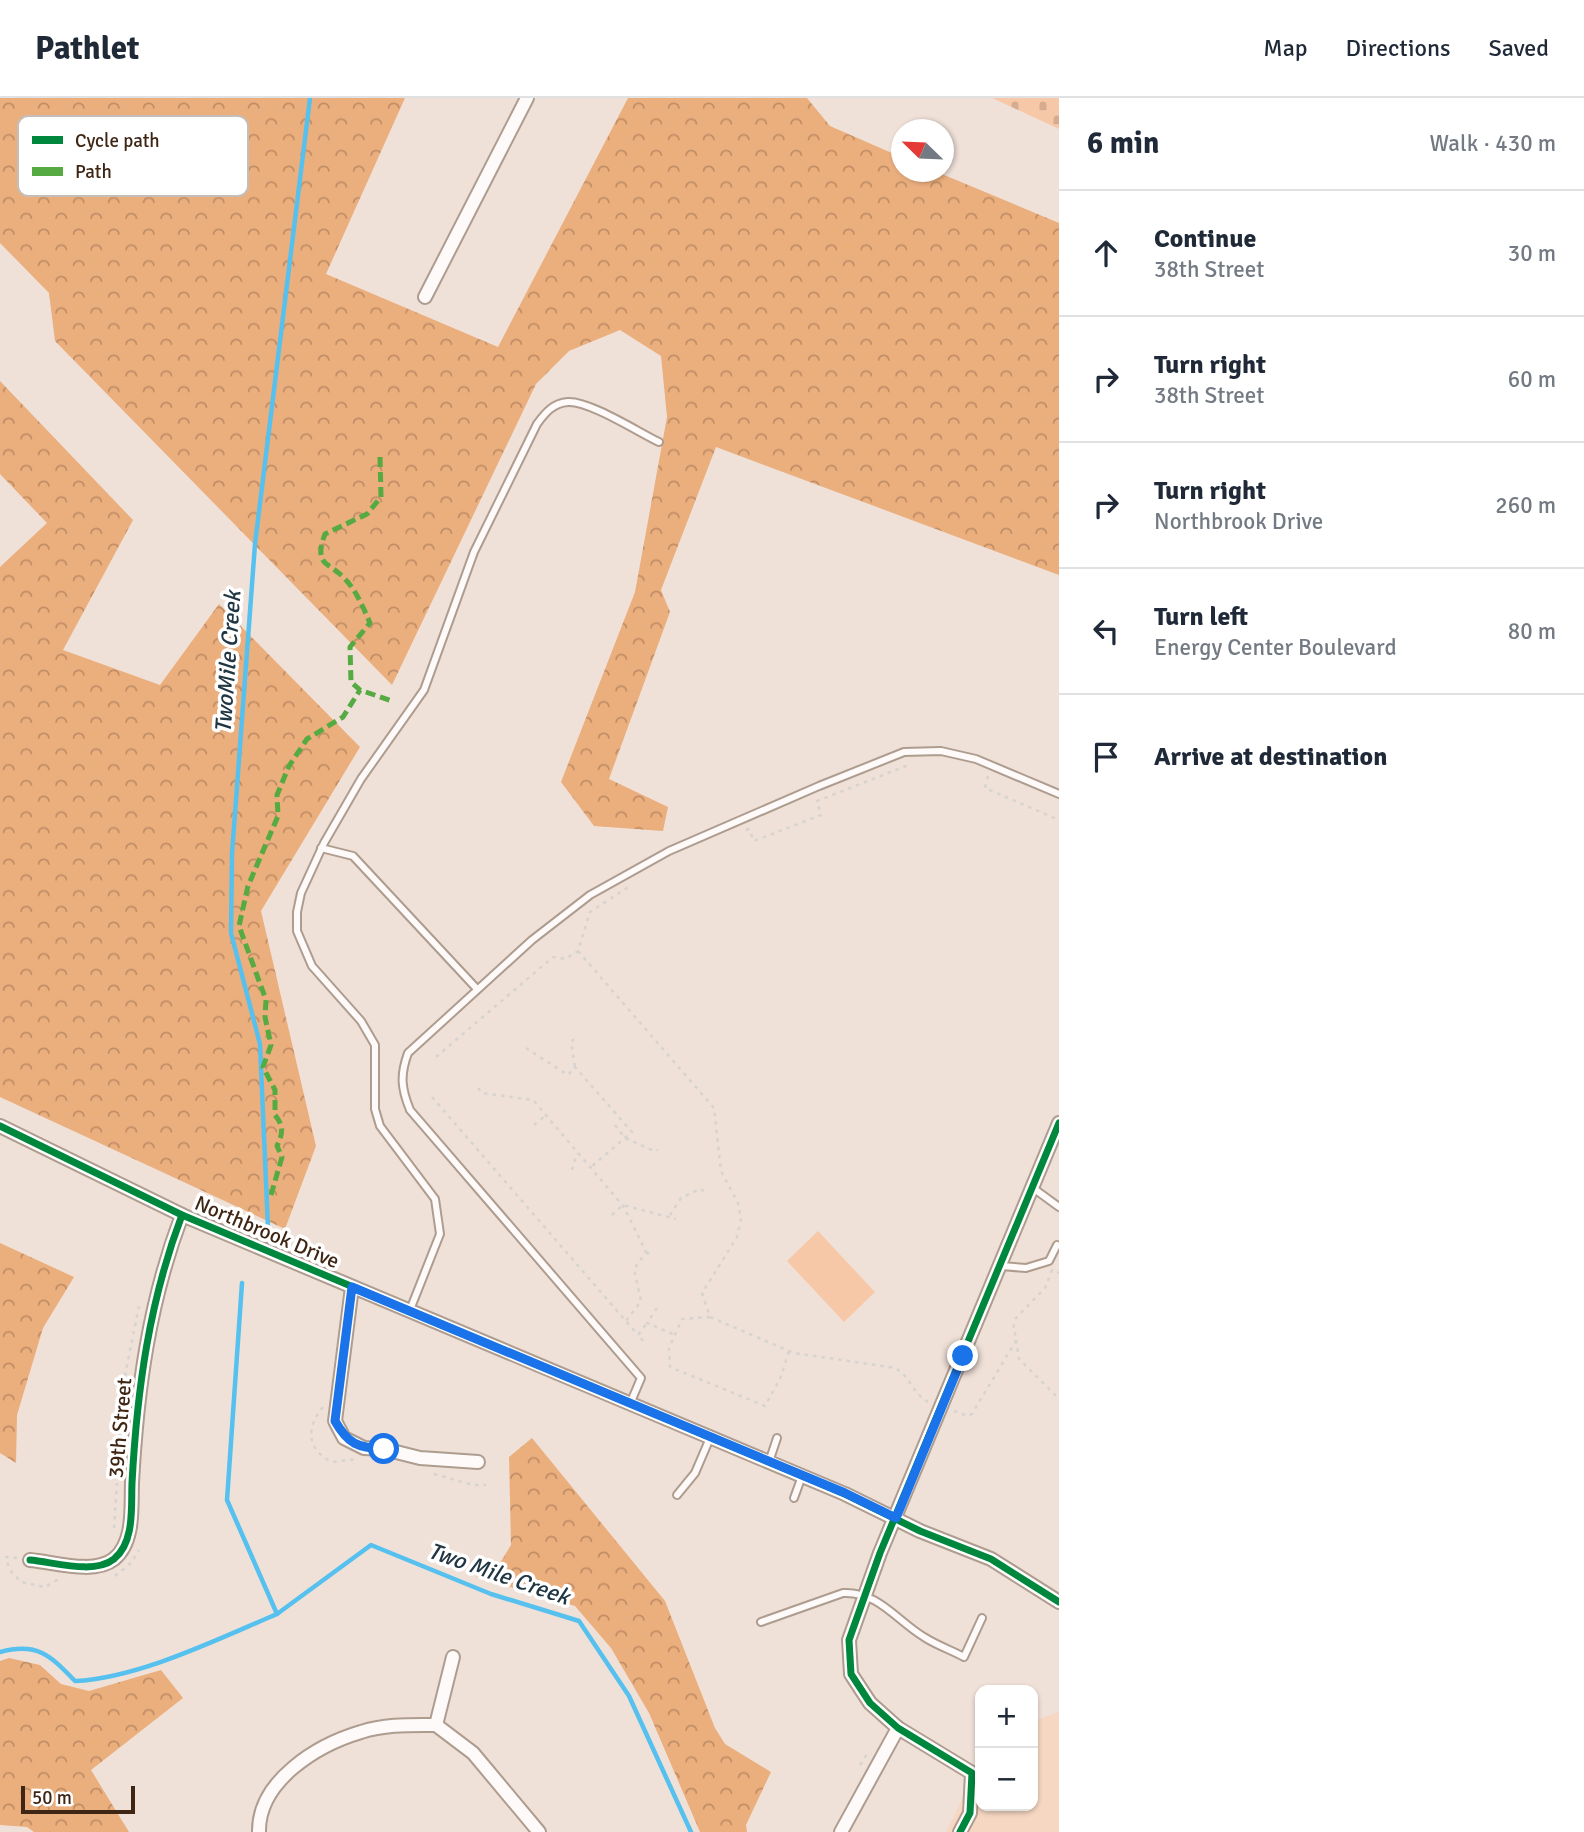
<!DOCTYPE html>
<meta charset="utf-8">
<style>
:root{--surface:#fff;--page:#f6f6f7;--text:#1f2937;--muted:#747a83;--line:#e0e1e3}
body{margin:0;font-family:Signika,sans-serif;background:var(--page);color:var(--text)}
.controls{position:absolute;right:21px;bottom:21px;display:grid;overflow:hidden;border-radius:14px;box-shadow:0 2px 5px #0004}
.controls button{width:63px;height:63px;display:grid;place-items:center;padding:0;border:0;border-bottom:2px solid var(--line);background:var(--surface);color:var(--text);font:35px sans-serif}
.compass{position:absolute;left:891px;top:21px;width:63px;height:63px;border-radius:50%;background:var(--surface);box-shadow:0 2px 5px #0004;rotate:293deg}
.scale{position:absolute;left:21px;bottom:18px;width:114px;box-sizing:border-box;padding-left:7px;border:4px solid #3f2614;border-top:0;font-size:19px;line-height:24px;white-space:nowrap;color:#3f2614;-webkit-text-stroke:5px #fff;paint-order:stroke}
.stop{position:absolute;width:21px;height:21px;margin:-16px;border:5px solid #1a73e8;border-radius:50%;background:#fff}
.stop.end{background:#1a73e8;border-color:#fff;box-shadow:0 2px 7px #0008}
.list{margin:0;padding:0;list-style:none}
h2{display:flex;justify-content:space-between;align-items:center;height:91px;margin:0;padding:0 28px;font-size:30px}
h2 small{font-size:23px;font-weight:400;color:var(--muted)}
.list li{display:grid;grid-template-columns:46px 1fr auto;gap:21px;align-items:center;box-sizing:border-box;height:126px;padding:0 28px;border-top:2px solid var(--line)}
.list b{display:block;font-size:26px;white-space:nowrap}
.list p{margin:0;font-size:23px;white-space:nowrap;color:var(--muted)}
.list em{font-size:23px;font-style:normal;color:var(--muted)}
.icon{flex:none;width:38px;height:38px;fill:none;stroke:currentColor;stroke-width:2;stroke-linecap:round;stroke-linejoin:round}
.map{position:relative;flex:none;width:1059px;height:1734px;overflow:hidden}
header{display:flex;align-items:center;gap:42px;box-sizing:border-box;height:98px;padding:0 35px;background:var(--surface);border-bottom:2px solid var(--line)}
header strong{font-size:33px}
nav{display:flex;gap:38px;margin-inline-start:auto;font-size:24px}
main{display:flex}
aside{flex:1;background:var(--surface)}
.map>svg:first-child{display:block}
</style>
<header>
<strong>Pathlet</strong>
<nav><a>Map</a><a>Directions</a><a>Saved</a></nav>
</header>
<main>
<div class="map">
<svg width="1059" height="1734" viewBox="0 0 1059 1734">
<defs>
<pattern id="forest-crowns" width="20" height="18" patternUnits="userSpaceOnUse" patternTransform="scale(1.75)"><rect width="20" height="18" fill="#ebae7d"/><path d="M2 6a3 3 0 1 1 6 0M12 15a3 3 0 1 1 6 0" fill="none" stroke="#c08d65"/></pattern>
<pattern id="cemetery-stones" width="16" height="16" patternUnits="userSpaceOnUse" patternTransform="scale(1.75)"><rect width="16" height="16" fill="#f7c8a8"/><path d="M2 7V4a2 2 0 0 1 4 0v3zM10 15v-3a2 2 0 0 1 4 0v3z" fill="#d5ac90"/></pattern>
</defs>
<rect width="100%" height="100%" fill="#f0e1d8"/>
<!-- built -->
<polygon fill="#f6d7c2" points="1059,1614 1059,1734 946,1734 980,1665 980,1708 1033,1708 1033,1623"/>
<!-- grass -->
<polygon fill="#f7c8a8" points="818,1133 875,1194 844,1224 787,1163"/>
<!-- forest -->
<g fill="url(#forest-crowns)">
<polygon points="0,0 405,0 326,176 498,249 628,0 807,0 830,28 901,59 902,74 937,74 1059,125 1059,477 716,349 661,492 670,514 609,681 668,709 663,733 594,728 561,684 635,494 667,319 661,258 620,232 569,253 536,286 392,587 55,243 49,195 0,145"/>
<polygon points="0,283 133,422 63,552 160,587 219,506 360,649 261,813 316,1048 285,1131 0,999 0,469 47,425 0,376"/>
<polygon points="0,1145 74,1179 43,1230 17,1317 16,1365 0,1355"/>
<polygon points="532,1340 665,1503 715,1630 725,1646 771,1674 746,1727 747,1734 700,1734 649,1615 611,1550 575,1508 476,1479 495,1473 511,1447 509,1359"/>
<polygon points="9,1560 40,1567 61,1586 89,1593 161,1572 183,1600 91,1672 129,1734 34,1734 27,1729 0,1727 0,1563"/>
</g>
<!-- cemetery -->
<polygon fill="url(#cemetery-stones)" points="992,0 1059,0 1059,31"/>
<g fill="none" stroke-linecap="round" stroke-linejoin="round">
<!-- stream -->
<g stroke="#56c1ee" stroke-width="4.5">
<polyline points="268,1130 260,946 231,835 232,756 255,446 310,0"/>
<polyline points="242,1185 227,1402 277,1516 371,1447 491,1496 579,1523 629,1598 691,1734"/>
<path d="M0 1554C37 1544 50 1557 75 1583 139 1580 218 1541 277 1516"/>
</g>
<!-- lane casing -->
<g stroke="#ae9c8f" stroke-width="10">
<g id="lane">
<polyline points="321,750 353,758 477,891"/>
<polyline points="1033,1090 1059,1109"/>
<polyline points="1001,1168 1026,1170 1049,1163 1057,1147"/>
<path d="M410 1212 440 1136 435 1101 380 1028 375 1011V947L361 923 312 868 297 833V814L301 795 324 745 361 681 424 592 474 454 537 326C545 315 553 305 568 304 590 303 638 334 659 344"/>
<path d="M630 1306 641 1280 410 1012C401 990 400 977 408 955L532 842 590 797 669 753 819 688 904 654 941 653 976 661 1059 696"/>
<polyline points="769,1364 777,1340"/>
<polyline points="677,1397 695,1375 710,1340"/>
<polyline points="794,1400 802,1378"/>
<path d="M761 1524 843 1495C878 1493 897 1523 924 1539 936 1547 951 1552 964 1559L982 1520"/>
</g>
</g>
<!-- street casing -->
<g stroke="#ae9c8f" stroke-width="16">
<g id="street">
<polyline points="425,199 527,0"/>
<polyline points="0,1028 182,1117 845,1396 920,1433 991,1461 1059,1504"/>
<polyline points="352,1189 335,1323 344,1340 364,1350 384,1351 420,1360 478,1364"/>
<path d="M30 1462C54 1464 94 1477 114 1461 135 1444 131 1408 132 1385 137 1292 149 1204 182 1117"/>
<polyline points="436,1627 473,1655 539,1734"/>
<polyline points="436,1627 453,1559"/>
<path d="M259 1734C258 1683 317 1647 361 1634 385 1626 411 1627 436 1627"/>
<polyline points="841,1734 898,1630"/>
<polyline points="960,1734 970,1715 972,1675 898,1630 870,1605 851,1576 849,1542 880,1455 1059,1025"/>
</g>
</g>
<!-- path -->
<g stroke="#d7d3cf" stroke-width="2.5" stroke-dasharray="3.5 5" stroke-linecap="butt">
<polyline points="988,678 985,690 1059,722"/>
<polyline points="746,732 749,731 754,743 821,717 817,703 911,666"/>
<path d="M578 853 714 1010 721 1073 738 1105 741 1121 737 1139 702 1195 710 1219 794 1255 895 1270C910 1278 913 1296 928 1304"/>
<polyline points="574,941 571,944 575,969"/>
<polyline points="526,950 568,977 575,969 632,1034 591,1069"/>
<polyline points="436,959 553,859 565,861 578,853 590,814 630,788"/>
<polyline points="478,990 482,995 533,1002 624,1109 646,1154 634,1171 641,1203 626,1223"/>
<polyline points="432,999 638,1237"/>
<polyline points="534,1027 545,1018"/>
<polyline points="615,1027 625,1040 654,1053 658,1052"/>
<polyline points="572,1072 577,1055"/>
<polyline points="612,1117 623,1107 676,1121"/>
<polyline points="670,1117 681,1100 700,1091 704,1093"/>
<polyline points="646,1154 652,1158"/>
<polyline points="657,1210 647,1225 675,1237"/>
<polyline points="710,1219 682,1221 669,1250 670,1269 765,1308 780,1281 789,1253"/>
<polyline points="1016,1242 1019,1261 1059,1301"/>
<polyline points="643,1243 638,1237 647,1225"/>
<path d="M323 1309C306 1330 306 1351 332 1364L357 1361"/>
<polyline points="954,1313 968,1318 972,1316 1017,1241 1013,1231 1016,1220 1045,1190 1052,1172 1059,1175"/>
<polyline points="118,1371 120,1302 139,1208"/>
<polyline points="434,1376 473,1387 486,1387"/>
<polyline points="114,1430 117,1385"/>
<polyline points="17,1460 6,1459 9,1471 21,1484 45,1489 61,1480"/>
<polyline points="115,1478 131,1465 139,1452"/>
<polyline points="860,1667 869,1653"/>
</g>
<!-- lane -->
<use href="#lane" stroke="#fdfaf9" stroke-width="6"/>
<!-- street -->
<use href="#street" stroke="#fdfaf9" stroke-width="12"/>
<!-- quiet -->
<g stroke="#56aa42" stroke-width="5" stroke-dasharray="10 5" stroke-linecap="butt">
<path d="M380 359 381 399 367 416 325 436C313 469 329 463 345 481 356 492 364 511 370 525L350 549 351 584 360 592 392 603"/>
<path d="M271 1097 282 1059 277 1048C283 1035 284 1028 275 1017V992L263 969 271 947 265 919 266 902 239 828 248 788 278 718 277 697 289 668 307 641 343 619 360 592"/>
</g>
<!-- cycleway casing -->
<g stroke="#fff" stroke-width="11">
<g id="cycleway">
<polyline points="0,1028 182,1117 845,1396 920,1433 991,1461 1059,1504"/>
<path d="M30 1462C54 1464 94 1477 114 1461 135 1444 131 1408 132 1385 137 1292 149 1204 182 1117"/>
<polyline points="960,1734 970,1715 972,1675 898,1630 870,1605 851,1576 849,1542 880,1455 1059,1025"/>
</g>
</g>
<!-- cycleway -->
<use href="#cycleway" stroke="#00873e" stroke-width="7"/>
</g>
<g fill="none" stroke-linecap="round" stroke-linejoin="round">
<!-- route -->
<path stroke="#1a73e8" stroke-width="9" d="M384 1351C358 1350 348 1346 335 1323L352 1189 845 1395 896 1420 963 1258"/>
</g>
<g text-anchor="middle" dominant-baseline="central" stroke-width="7" stroke-linejoin="round" paint-order="stroke">
<!-- street labels -->
<g font-size="21" fill="#3f2614" stroke="#fff">
<text transform="translate(267 1134) rotate(23)">Northbrook Drive</text>
<text transform="translate(120 1330) rotate(-85)">39th Street</text>
</g>
<!-- water labels -->
<g font-size="23" font-style="italic" fill="#203643" stroke="#fff">
<text transform="translate(228 564) rotate(-86)">TwoMile Creek</text>
<text transform="translate(499 1476) rotate(19)">Two Mile Creek</text>
</g>
</g>
<!-- legend -->
<rect x="18" y="18" width="230" height="80" rx="10" fill="#fff" stroke="#c5beb8" stroke-width="2"/>
<rect x="32" y="38" width="31" height="8" fill="#00873e"/>
<rect x="32" y="69" width="31" height="9" fill="#56aa42"/>
<g font-size="19" fill="#3f2614">
<text x="75" y="49">Cycle path</text>
<text x="75" y="80">Path</text>
</g>
</svg>
<div class="controls">
<button>+</button>
<button>−</button>
</div>
<svg class="compass" viewBox="-18 -18 36 36"><path d="M0-13l5 13h-10z" fill="#e53935"/><path d="M0 13l5-13h-10z" fill="#747a83"/></svg>
<div class="scale">50 m</div>
<div class="stop" style="left:384px;top:1351px"></div>
<div class="stop end" style="left:963px;top:1258px"></div>
</div>
<aside>
<h2>6 min<small>Walk · 430 m</small></h2>
<ul class="list">
<li><svg class="icon" aria-label="ahead" viewBox="0 0 24 24"><path d="M12 20V5M6 11l6-6 6 6"/></svg><div><b>Continue</b><p>38th Street</p></div><em>30 m</em></li>
<li><svg class="icon" aria-label="right" viewBox="0 0 24 24"><path d="M7 20v-9h11M14 6l5 5-5 5"/></svg><div><b>Turn right</b><p>38th Street</p></div><em>60 m</em></li>
<li><svg class="icon" aria-label="right" viewBox="0 0 24 24"><path d="M7 20v-9h11M14 6l5 5-5 5"/></svg><div><b>Turn right</b><p>Northbrook Drive</p></div><em>260 m</em></li>
<li><svg class="icon" aria-label="left" viewBox="0 0 24 24"><path d="M17 20v-9H6M10 6l-5 5 5 5"/></svg><div><b>Turn left</b><p>Energy Center Boulevard</p></div><em>80 m</em></li>
<li><svg class="icon" aria-label="arrive" viewBox="0 0 24 24"><path d="M6 21V4h12l-3 4 3 4H6"/></svg><div><b>Arrive at destination</b></div></li>
</ul>
</aside>
</main>
